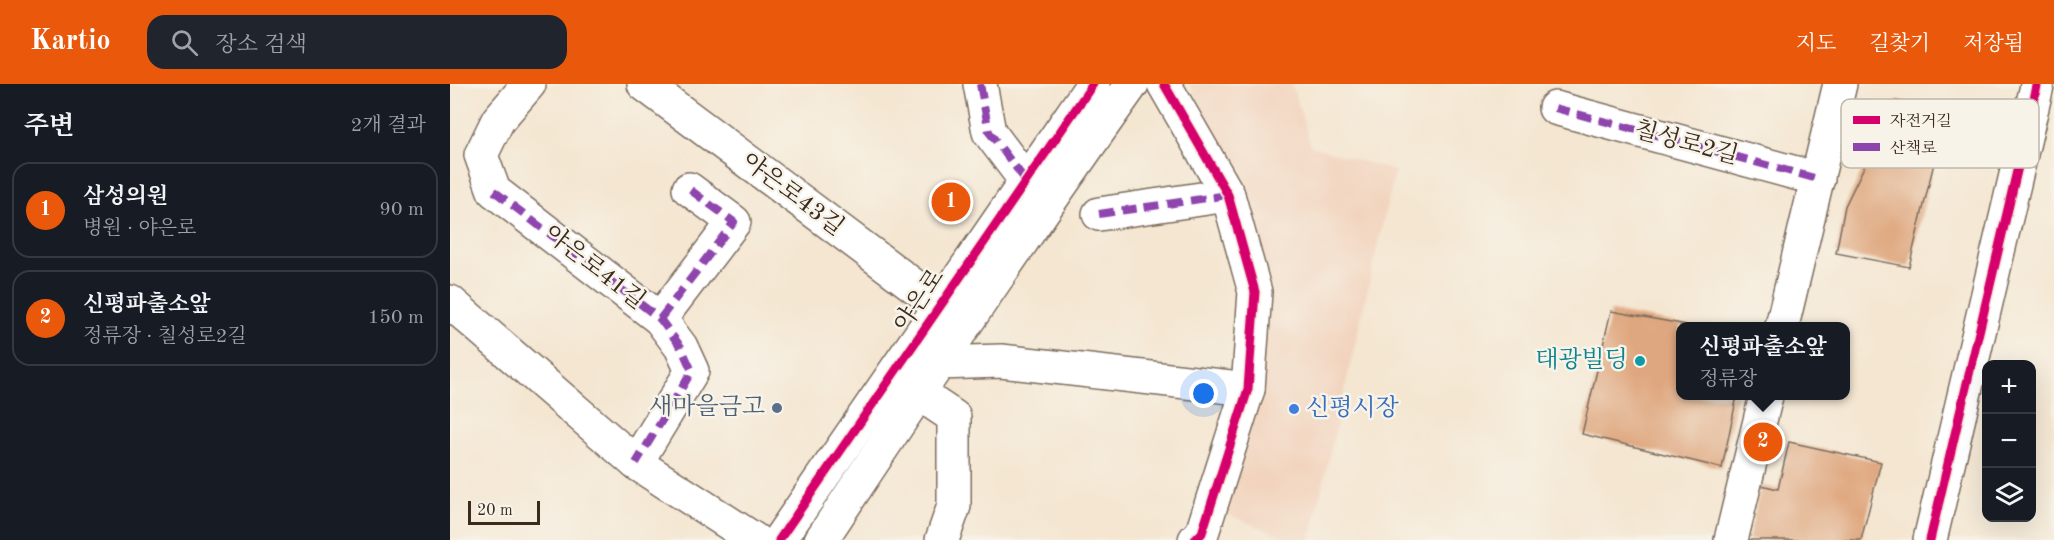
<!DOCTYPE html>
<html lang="ko">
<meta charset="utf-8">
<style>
:root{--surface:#171b24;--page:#20242c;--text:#f1f3f6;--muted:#9ea1a6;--line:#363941;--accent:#ea580c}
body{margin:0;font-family:"Old Standard TT","Noto Serif KR",serif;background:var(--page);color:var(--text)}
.controls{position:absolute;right:18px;bottom:18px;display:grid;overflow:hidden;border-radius:12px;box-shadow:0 6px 24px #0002}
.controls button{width:54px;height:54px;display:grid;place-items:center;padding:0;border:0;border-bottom:2px solid var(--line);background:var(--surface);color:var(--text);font:30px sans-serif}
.scale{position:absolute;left:18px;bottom:15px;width:72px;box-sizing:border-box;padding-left:6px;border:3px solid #3b2a1e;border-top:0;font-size:16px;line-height:21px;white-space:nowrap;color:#3b2a1e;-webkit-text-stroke:4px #f7f3e8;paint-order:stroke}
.you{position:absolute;left:754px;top:310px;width:21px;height:21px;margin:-15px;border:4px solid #fff;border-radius:50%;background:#1a73e8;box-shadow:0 0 0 9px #1a73e833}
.badge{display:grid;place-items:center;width:39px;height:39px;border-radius:50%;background:var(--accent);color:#fff;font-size:20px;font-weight:700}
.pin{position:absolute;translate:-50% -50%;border:3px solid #fff;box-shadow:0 2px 6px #0006}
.popup{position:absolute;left:1226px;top:238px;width:174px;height:78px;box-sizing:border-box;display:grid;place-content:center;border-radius:12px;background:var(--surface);filter:drop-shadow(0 2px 4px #0005);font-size:20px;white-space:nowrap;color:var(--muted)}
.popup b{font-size:22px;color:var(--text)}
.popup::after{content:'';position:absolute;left:50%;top:100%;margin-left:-12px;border:12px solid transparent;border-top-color:var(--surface)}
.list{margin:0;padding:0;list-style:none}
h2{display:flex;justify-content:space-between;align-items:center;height:78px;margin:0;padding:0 24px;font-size:26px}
h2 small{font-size:20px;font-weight:400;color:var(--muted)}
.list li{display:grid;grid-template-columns:39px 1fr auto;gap:18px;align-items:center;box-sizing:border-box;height:96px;margin:0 12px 12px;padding:0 12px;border:2px solid var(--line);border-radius:18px}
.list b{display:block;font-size:22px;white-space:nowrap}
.list p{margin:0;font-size:20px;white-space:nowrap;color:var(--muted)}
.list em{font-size:20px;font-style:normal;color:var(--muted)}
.icon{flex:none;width:33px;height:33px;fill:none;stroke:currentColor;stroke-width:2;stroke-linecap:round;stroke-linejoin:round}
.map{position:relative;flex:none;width:1604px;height:456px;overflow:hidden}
header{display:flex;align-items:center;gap:36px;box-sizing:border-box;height:84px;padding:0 30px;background:var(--accent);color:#fff}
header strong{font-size:28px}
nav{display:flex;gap:33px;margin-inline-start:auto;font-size:21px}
.search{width:420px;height:54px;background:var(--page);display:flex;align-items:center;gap:15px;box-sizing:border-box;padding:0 21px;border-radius:18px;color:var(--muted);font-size:22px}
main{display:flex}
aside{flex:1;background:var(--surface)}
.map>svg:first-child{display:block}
</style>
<header>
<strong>Kartio</strong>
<div class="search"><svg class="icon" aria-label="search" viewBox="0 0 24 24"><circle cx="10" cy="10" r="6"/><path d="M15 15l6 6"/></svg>장소 검색</div>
<nav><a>지도</a><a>길찾기</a><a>저장됨</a></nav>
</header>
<main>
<aside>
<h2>주변<small>2개 결과</small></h2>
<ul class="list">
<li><span class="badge">1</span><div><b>삼성의원</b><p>병원 · 야은로</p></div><em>90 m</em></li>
<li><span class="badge">2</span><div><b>신평파출소앞</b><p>정류장 · 칠성로2길</p></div><em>150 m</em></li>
</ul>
</aside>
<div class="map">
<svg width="1604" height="456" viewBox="0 0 1604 456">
<rect width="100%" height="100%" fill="#f7f3e8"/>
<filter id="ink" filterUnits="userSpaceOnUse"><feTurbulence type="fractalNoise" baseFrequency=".0167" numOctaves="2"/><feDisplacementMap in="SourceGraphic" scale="12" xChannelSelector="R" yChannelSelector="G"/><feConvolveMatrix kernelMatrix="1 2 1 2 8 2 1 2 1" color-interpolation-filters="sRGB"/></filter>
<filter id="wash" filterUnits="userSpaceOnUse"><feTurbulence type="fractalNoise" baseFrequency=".008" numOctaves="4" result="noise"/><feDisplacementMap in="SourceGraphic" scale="24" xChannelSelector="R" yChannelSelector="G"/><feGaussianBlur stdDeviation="1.35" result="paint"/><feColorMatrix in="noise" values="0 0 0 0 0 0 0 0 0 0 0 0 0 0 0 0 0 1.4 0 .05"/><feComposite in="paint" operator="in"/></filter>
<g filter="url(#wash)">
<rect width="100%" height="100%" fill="#f4e6d1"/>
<!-- built -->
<polygon fill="#f2d4be" points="740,0 842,0 861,62 945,87 860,456 842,456 774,429 819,220 780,94"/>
<g id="blocks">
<!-- building -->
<g fill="#dfa77f">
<polygon points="1446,17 1497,25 1459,183 1386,169 1395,122"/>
<polygon points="1161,227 1237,241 1230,242 1230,312 1287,312 1272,384 1132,350"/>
<polygon points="1339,358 1431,378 1411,456 1298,456 1311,401 1328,405"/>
</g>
</g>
</g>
<g filter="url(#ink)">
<use href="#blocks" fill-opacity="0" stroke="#7c6c5d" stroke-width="1.5"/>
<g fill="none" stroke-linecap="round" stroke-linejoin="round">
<!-- minor casing -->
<g stroke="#7c6c5d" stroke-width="36">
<g id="minor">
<polyline points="79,0 48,36 31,71 44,107 210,235 231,263 242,287 186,379"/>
<polyline points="194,0 491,222"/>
<polyline points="530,0 539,48 576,97"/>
<polyline points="714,0 778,111 805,208 798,305 752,449 745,456"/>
<polyline points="1105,24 1368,95"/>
<polyline points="649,130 778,111"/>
<polyline points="0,218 186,379 305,456"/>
<polyline points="210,235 284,138 239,105"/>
<polyline points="1332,242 1390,0"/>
<polyline points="488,279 551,277 798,305"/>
<polyline points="468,309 504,333 504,422 492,456"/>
<polyline points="329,456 643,0"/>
<path d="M371 456C472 303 575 150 682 0"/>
<polyline points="1281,456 1316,312"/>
<polyline points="1480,456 1587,2"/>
</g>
</g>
<!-- minor -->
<use href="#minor" stroke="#fff" stroke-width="33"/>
<!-- quiet -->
<g stroke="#8e44ad" stroke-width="8" stroke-dasharray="15 8" stroke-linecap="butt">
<polyline points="530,0 539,48 576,97"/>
<polyline points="1105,24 1368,95"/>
<polyline points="44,107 210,235 231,263 242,287 186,379"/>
<polyline points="649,130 778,111"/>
<polyline points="210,235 284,138 239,105"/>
</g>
<!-- cycleway casing -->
<g stroke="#f7f3e8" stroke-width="13">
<g id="cycleway">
<polyline points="714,0 778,111 805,208 798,305 752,449 745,456"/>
<polyline points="329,456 643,0"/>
<polyline points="1480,456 1587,2"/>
</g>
</g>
<!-- cycleway -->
<use href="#cycleway" stroke="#d6006c" stroke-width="9"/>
</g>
</g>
<!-- markers -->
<circle fill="#0f9aa8" stroke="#f7f3e8" stroke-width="2" cx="1190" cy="277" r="6"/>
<circle fill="#5c6f8a" stroke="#f7f3e8" stroke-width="2" cx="327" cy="324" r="6"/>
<circle fill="#3f7fe0" stroke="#f7f3e8" stroke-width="2" cx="844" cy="325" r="6"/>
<g text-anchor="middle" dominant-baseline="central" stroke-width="5" stroke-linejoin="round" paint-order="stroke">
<!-- street labels -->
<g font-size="24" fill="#3b2a1e" stroke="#f7f3e8">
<text transform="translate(1236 60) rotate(15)">칠성로2길</text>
<text transform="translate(342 111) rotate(37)">야은로43길</text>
<text transform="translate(144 184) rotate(38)">야은로41길</text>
<text transform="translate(470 217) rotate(-56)">야은로</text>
</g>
<!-- culture labels -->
<g font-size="24" fill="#0d838f" stroke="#f7f3e8" text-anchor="end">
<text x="1178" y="277">태광빌딩</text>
</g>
<!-- service labels -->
<g font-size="24" fill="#4e5e75" stroke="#f7f3e8" text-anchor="end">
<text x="315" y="324">새마을금고</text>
</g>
<!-- shop labels -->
<g font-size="24" fill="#366cbe" stroke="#f7f3e8" text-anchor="start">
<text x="856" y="325">신평시장</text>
</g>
</g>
<!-- legend -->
<rect x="1391" y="15" width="198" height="69" rx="9" fill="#f7f3e8" stroke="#bfb7ab" stroke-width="1.5"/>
<rect x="1403" y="32" width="27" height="8" fill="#d6006c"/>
<rect x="1403" y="59" width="27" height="8" fill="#8e44ad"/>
<g font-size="16" fill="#3b2a1e">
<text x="1440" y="42">자전거길</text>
<text x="1440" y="69">산책로</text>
</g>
</svg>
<div class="controls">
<button>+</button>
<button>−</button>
<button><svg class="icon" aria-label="layers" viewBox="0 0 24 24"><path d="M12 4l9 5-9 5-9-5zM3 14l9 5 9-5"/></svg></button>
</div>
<div class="scale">20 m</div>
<div class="you"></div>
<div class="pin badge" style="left:501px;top:118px">1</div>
<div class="pin badge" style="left:1313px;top:358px">2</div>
<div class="popup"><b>신평파출소앞</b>정류장</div>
</div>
</main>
